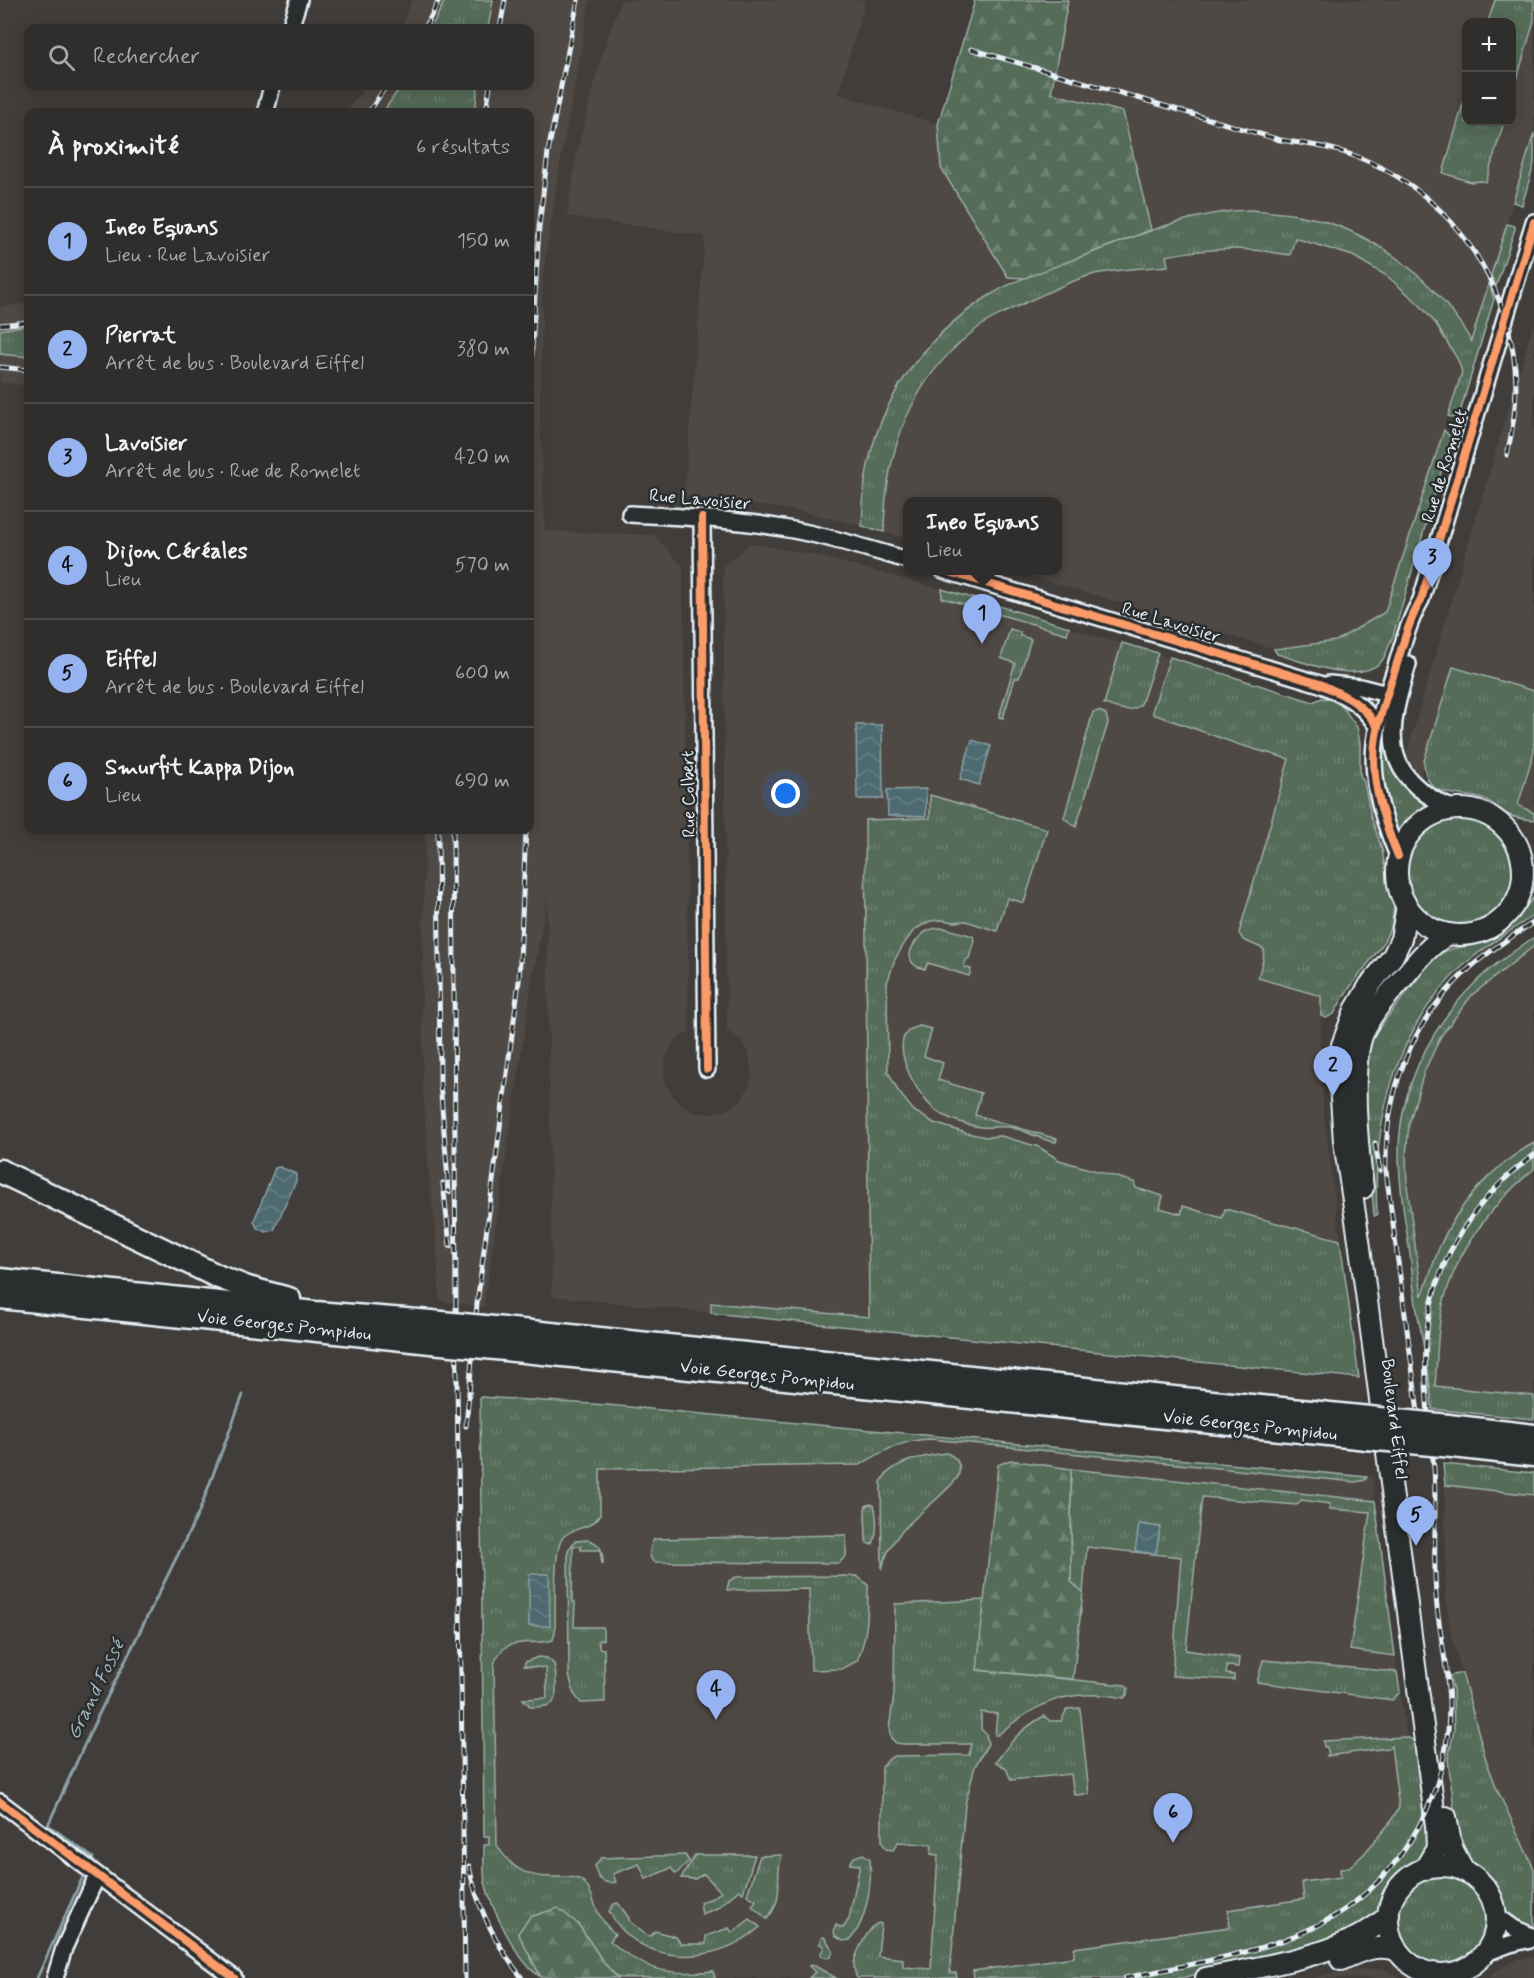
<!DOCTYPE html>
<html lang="fr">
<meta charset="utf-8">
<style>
:root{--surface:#302e2c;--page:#3c3a38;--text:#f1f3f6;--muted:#a8a8a9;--line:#4b4a48;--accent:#95b2f1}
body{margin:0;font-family:Mynerve,sans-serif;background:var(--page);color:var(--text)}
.controls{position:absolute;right:18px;top:18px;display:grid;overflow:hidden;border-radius:12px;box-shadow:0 3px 15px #0003}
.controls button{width:54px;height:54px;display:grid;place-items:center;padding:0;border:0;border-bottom:2px solid var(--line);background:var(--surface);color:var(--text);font:30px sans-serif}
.you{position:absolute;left:786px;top:794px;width:21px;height:21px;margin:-15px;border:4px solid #fff;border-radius:50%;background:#1a73e8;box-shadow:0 0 0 9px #1a73e833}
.badge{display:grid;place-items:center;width:39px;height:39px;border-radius:50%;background:var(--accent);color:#111;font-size:20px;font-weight:700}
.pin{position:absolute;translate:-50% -50px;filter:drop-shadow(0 2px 3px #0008)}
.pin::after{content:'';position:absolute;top:32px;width:21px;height:18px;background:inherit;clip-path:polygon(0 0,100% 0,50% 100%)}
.popup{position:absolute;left:903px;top:497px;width:159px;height:78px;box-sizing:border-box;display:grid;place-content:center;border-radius:12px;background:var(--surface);filter:drop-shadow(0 2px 4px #0005);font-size:20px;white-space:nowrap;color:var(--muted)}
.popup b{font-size:22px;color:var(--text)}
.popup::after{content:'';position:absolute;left:50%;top:100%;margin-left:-12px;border:12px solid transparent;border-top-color:var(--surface)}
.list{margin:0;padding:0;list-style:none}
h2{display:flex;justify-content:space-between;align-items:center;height:78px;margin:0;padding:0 24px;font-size:26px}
h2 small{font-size:20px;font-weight:400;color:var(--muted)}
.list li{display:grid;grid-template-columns:39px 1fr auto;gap:18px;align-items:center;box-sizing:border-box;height:108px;padding:0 24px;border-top:2px solid var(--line)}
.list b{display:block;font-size:22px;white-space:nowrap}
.list p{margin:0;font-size:20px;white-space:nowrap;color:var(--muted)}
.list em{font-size:20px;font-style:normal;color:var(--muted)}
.icon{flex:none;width:33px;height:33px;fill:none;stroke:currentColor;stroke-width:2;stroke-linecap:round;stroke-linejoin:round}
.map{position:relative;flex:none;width:1534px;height:1978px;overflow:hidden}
.search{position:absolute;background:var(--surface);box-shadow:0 3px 15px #0003;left:24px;top:24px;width:510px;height:66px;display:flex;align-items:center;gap:15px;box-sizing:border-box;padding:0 21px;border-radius:12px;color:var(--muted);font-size:22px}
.panel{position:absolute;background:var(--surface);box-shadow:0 3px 15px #0003;left:24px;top:108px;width:510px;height:726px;border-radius:12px}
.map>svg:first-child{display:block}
</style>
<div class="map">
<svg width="1534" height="1978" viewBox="0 0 1534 1978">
<defs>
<pattern id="grass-tufts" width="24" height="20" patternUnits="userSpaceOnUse" patternTransform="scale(1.5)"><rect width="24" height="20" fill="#546c59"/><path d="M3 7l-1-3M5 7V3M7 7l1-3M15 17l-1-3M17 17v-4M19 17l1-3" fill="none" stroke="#6d8172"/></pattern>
<pattern id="forest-firs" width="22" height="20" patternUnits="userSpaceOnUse" patternTransform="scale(1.5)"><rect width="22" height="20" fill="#546c59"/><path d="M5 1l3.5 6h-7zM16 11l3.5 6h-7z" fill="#6d8172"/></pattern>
<pattern id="water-waves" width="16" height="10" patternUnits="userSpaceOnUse" patternTransform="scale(1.5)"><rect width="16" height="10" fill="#4d6b70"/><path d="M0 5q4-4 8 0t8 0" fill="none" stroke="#678185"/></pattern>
</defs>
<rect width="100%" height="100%" fill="#403d3b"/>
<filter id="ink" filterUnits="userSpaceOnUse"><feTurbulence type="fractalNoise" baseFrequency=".0167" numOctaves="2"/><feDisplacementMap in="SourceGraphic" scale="12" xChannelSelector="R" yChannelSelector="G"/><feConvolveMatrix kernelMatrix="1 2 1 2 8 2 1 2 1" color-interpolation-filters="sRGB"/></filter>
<g filter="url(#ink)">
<!-- built -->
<g fill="#4f4844" fill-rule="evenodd">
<polygon points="412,0 590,0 560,164 543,274 540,414 545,531 654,535 683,567 689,1032 676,1039 666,1056 664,1071 666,1086 676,1100 691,1111 707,1114 727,1110 741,1100 749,1087 752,1076 749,1054 741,1041 727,1030 723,566 751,543 819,556 951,592 1321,704 1360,775 1321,1008 1320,1054 1324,1116 1355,1348 890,1319 711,1303 711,1313 552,1296 547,898 532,981 484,1307 440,1301 435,1226 429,1177 423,1091 422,989 425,830 530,830 530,112 345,112 367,86 530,86 530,28 401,28"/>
<path d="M621 0H866L838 94 938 124 975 0H1534V132L1471 342 1443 300 1397 258 1358 234 1328 222 1274 212 1235 211 1197 216 952 322 906 373 888 404 866 476 862 526 795 510 684 496 705 236 567 216 578 147 601 57ZM1466 22H1512V122H1466Z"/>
<polygon points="1295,238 1320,244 1353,256 1387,276 1419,304 1436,323 1458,360 1462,372 1385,612 1336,641 1274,649 1013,571 1057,570 1057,502 907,502 907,539 884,532 886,489 891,461 902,427 911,407 936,369 956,348 983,325 1043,294 1094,274 1167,266 1165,256 1196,250 1226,248 1258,249 1289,255"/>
<polygon points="28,303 28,386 0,382 0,307"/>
<polygon points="1534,322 1534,813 1425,761 1405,822 1405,834 1389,812"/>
<polygon points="1534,946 1534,1143 1504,1163 1484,1181 1467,1202 1453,1222 1440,1246 1421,1297 1407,1185 1406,1156 1409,1124 1424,1072 1441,1036 1472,995"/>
<polygon points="1534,1169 1534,1396 1435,1386 1440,1320 1452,1276 1467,1246 1484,1220 1508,1194"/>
<polygon points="480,1397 608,1405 1372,1477 1416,1812 1349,1893 1072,1978 539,1978 513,1945 505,1930 485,1881"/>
<polygon points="1445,1485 1534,1495 1534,1869 1497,1789 1486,1760 1450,1631 1446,1595"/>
<polygon points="1534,1957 1534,1978 1489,1978 1496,1971 1518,1959"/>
<polygon points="1382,1968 1400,1978 1313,1978 1328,1974"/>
</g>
<!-- grass -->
<g fill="url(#grass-tufts)" stroke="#9eaea8" stroke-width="1.5">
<polygon points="445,0 493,0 488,28 431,28"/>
<polygon points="1495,0 1534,0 1534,21 1512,96 1512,22 1488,22"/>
<polygon points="401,86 478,86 475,112 383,112"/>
<polygon points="1466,94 1466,122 1504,122 1486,182 1481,181 1471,182 1443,173"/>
<polygon points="1534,133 1534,164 1522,205 1513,202"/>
<path d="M1248 210C1275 212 1304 214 1330 223 1388 243 1441 287 1471 341L1489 283 1494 299 1458 419 1448 416 1462 372 1458 360 1436 324 1419 304 1387 276 1353 256 1295 238 1290 255C1243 247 1212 247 1166 256L1168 266C1144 268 1118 269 1095 274 1074 279 1051 291 1031 300 1015 308 997 315 982 325 912 375 885 449 884 532L862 526C863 509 863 492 866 476 878 401 923 338 987 297 1020 276 1060 265 1096 251 1145 232 1195 212 1248 210Z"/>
<polygon points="1507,224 1515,226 1515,229 1496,286 1491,275"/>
<polygon points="28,325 28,357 0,354 0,330"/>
<path d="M1444 430 1451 438 1393 636C1389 644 1387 655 1381 662 1358 685 1304 662 1277 654L1274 649 1336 641 1385 612Z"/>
<polygon points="942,589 1069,627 1067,634 942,598"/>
<polygon points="1010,629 1020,632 1020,636 1031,639 1019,678 1015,678 1003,718 999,717 1015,663 1001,658"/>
<path d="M1122 643 1158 653 1141 704C1130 715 1117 708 1104 704Z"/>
<polygon points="1170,657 1313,702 1322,698 1332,700 1342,706 1357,727 1360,743 1360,775 1364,782 1371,817 1382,849 1389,891 1394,905 1392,925 1382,945 1345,994 1334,1014 1326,1018 1321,1016 1321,996 1258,978 1263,960 1264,949 1243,940 1239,933 1289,759 1240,745 1153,714 1153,708"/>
<path d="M1453 667 1534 691V751L1518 805 1534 813V820C1525 819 1515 819 1507 814 1499 809 1492 802 1483 799 1459 791 1425 802 1424 761Z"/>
<polygon points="1099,711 1106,714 1108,723 1076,827 1064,818 1093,712"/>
<path d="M1382 726C1390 762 1398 785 1431 806L1407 825 1398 836C1381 801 1379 764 1382 726Z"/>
<polygon points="930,795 1047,829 1024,903 1007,898 997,931 966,921 954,922 942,920 930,921 914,930 904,944 895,959 887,983 888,1071 898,1091 914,1111 934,1123 966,1133 986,1137 1001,1136 1039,1147 1059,1160 1134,1182 1136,1188 1163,1196 1160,1208 1181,1214 1183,1206 1222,1218 1225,1209 1340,1240 1359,1378 711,1313 711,1303 869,1317 865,820 930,818"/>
<circle cx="1461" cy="872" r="53"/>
<path d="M1534 897V915C1511 931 1487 945 1466 963 1395 1026 1372 1123 1377 1215L1374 1216 1364 1090 1365 1048 1379 1028 1434 958C1455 942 1471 950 1491 940 1500 935 1510 927 1517 920 1523 913 1527 904 1534 897Z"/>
<path d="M944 928 973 936 974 941 969 958 966 960 964 967 971 969 969 976 928 963 925 969C922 968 918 968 916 966 901 956 918 935 929 930 934 928 939 928 944 928Z"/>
<path d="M1534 937V946L1472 995 1441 1036 1424 1072 1409 1124 1406 1156 1407 1185 1422 1296C1428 1280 1433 1264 1439 1248 1457 1205 1493 1165 1534 1143V1169C1488 1207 1449 1260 1440 1320 1437 1342 1437 1364 1435 1386L1534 1396V1419L1432 1409C1430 1375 1423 1343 1417 1310 1413 1289 1412 1268 1409 1247 1404 1215 1399 1183 1399 1152 1399 1090 1430 1028 1473 985 1491 966 1513 952 1534 937Z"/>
<path d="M920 1026 932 1029 924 1056 943 1063 938 1080 981 1093 975 1115 1057 1139 1056 1142C1045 1142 1021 1128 1008 1127 999 1126 989 1128 980 1127 968 1125 952 1120 941 1114 922 1104 893 1055 905 1035 908 1029 914 1028 920 1026Z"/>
<path d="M480 1397 608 1405 1367 1477 1365 1480 1355 1482 930 1439C902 1440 883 1451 860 1465L600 1469V1515C591 1530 576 1526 564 1536 552 1546 556 1614 555 1632L553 1640C529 1647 503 1633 494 1665L497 1845C512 1871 530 1878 558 1877 566 1877 574 1876 581 1880 591 1887 593 1902 598 1912 602 1921 608 1928 615 1934L610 1941C643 1971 670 1976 713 1971L715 1978H618L604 1963 578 1924 518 1933 541 1977C518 1964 491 1908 485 1882 483 1871 484 1857 484 1845H489V1836H484Z"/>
<path d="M946 1453C957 1457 962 1465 958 1477 933 1509 891 1526 882 1569L881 1482C891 1461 925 1456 946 1453Z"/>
<polygon points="1443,1464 1534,1473 1534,1495 1445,1485"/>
<polygon points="1071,1469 1375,1501 1395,1656 1350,1650 1370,1512 1330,1509 1330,1504 1301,1500 1297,1505 1202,1497 1186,1650 1239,1658 1238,1667 1227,1666 1226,1674 1234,1675 1234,1680 1172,1676 1181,1557 1087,1547 1083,1592 1071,1582"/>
<path d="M870 1504 874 1505C877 1515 878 1537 872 1545L867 1543 866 1540 865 1509 866 1506Z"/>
<path d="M842 1535H846V1556L839 1563 654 1562C647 1556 650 1546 654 1539Z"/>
<path d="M588 1540C601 1543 603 1551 603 1564H602L600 1550H581V1546H573L572 1602H575L574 1627H603V1640H599V1648L604 1649 605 1702 581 1703 574 1694 569 1675 568 1550 575 1541Z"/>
<path d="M857 1576 868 1585C868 1612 868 1636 857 1661L842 1669 811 1670 809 1589 727 1590 729 1581 736 1577Z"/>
<path d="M985 1600 978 1670 1124 1685 1128 1688 1127 1695 1124 1698C1070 1688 1039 1700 998 1735H995L997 1714 981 1712V1729L986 1734 988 1744 975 1766 965 1805 950 1973H956L957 1978H857C855 1974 854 1968 854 1963 856 1953 869 1925 879 1923L881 1924 878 1956 903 1959V1967L931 1969 938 1855 931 1854 932 1845 898 1842 893 1850 886 1849 882 1842V1767L889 1759 894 1756 969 1755 971 1744H903L896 1743 891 1738 889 1729 894 1694 895 1604Z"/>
<path d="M538 1657 547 1658 554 1664C556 1671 556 1678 556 1685 557 1706 551 1707 531 1707L523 1699 547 1698 546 1668 524 1666 525 1662Z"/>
<polygon points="1263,1660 1397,1672 1400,1692 1392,1700 1257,1682"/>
<polygon points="1462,1673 1486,1760 1497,1789 1534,1869 1534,1926 1513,1921 1506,1915 1499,1893 1491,1881 1483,1873 1469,1864 1459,1850 1448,1759 1454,1731 1453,1690 1449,1676"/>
<path d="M1080 1708 1089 1794 1074 1795 1071 1774 1011 1780 1006 1768 996 1762C1011 1741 1021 1729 1044 1716L1050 1721H1061L1067 1709Z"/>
<polygon points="1406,1737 1411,1739 1419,1745 1429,1853 1418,1864 1398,1880 1392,1888 1380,1914 1348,1938 1181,1978 974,1978 973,1971 1074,1957 1074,1948 1230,1927 1228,1910 1304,1899 1302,1882 1341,1877 1340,1869 1349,1867 1363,1855 1388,1825 1399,1808 1391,1746 1389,1748 1326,1756 1329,1755 1327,1747 1324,1747 1323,1741"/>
<path d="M863 1854 870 1859C872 1884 867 1921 850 1940L843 1941 835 1936 834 1930 836 1925 843 1928 849 1919 860 1865 850 1864 854 1857Z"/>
<path d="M685 1855 689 1861 676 1874 671 1868 646 1879 639 1864 613 1874 616 1882C604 1885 596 1879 595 1866L601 1858Z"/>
<polygon points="695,1855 755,1855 743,1893 739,1890 717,1908 702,1914 700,1903 712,1898 721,1892 704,1874 695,1879 681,1878"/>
<path d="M782 1855C773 1879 787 1895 767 1919L752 1906 756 1900 747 1895 760 1856Z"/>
<circle cx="1444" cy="1920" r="45"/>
<path d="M618 1903 629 1918V1921L646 1935 651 1936 655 1931 676 1937 681 1944H706V1936L729 1928 732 1933 750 1919 760 1927C717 1966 639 1969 609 1911L614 1904Z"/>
<polygon points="822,1937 824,1937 833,1950 831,1957 827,1958 820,1955 824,1947 819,1943"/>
<polygon points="813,1965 836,1978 809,1978 815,1972 809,1966"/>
</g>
<!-- forest -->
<g fill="url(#forest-firs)" stroke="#9eaea8" stroke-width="1.5">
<polygon points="975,0 1068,0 1051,93 1123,112 1151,230 1025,278 1008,277 941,168 938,124"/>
<polygon points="1010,1460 1071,1469 1071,1582 1083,1592 1073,1679 977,1670 998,1465"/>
<polygon points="558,1908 578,1924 604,1963 618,1978 541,1977 518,1933 530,1917"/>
</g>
<!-- water -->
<g fill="url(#water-waves)" stroke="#8ba1a6" stroke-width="1.5">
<polygon points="882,725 883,799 857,799 856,725"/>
<polygon points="972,740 991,746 979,785 960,779"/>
<polygon points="926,789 926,816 888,816 887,790"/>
<polygon points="280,1167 296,1174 296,1181 274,1230 266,1232 257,1228 254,1221 275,1168"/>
<polygon points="1139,1524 1160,1527 1156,1554 1135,1551"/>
<polygon points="529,1574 549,1574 550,1626 529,1626"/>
</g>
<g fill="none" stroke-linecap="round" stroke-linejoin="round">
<!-- stream -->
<g stroke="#8ba1a6" stroke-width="3">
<polyline points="90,1864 93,1858 48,1825 93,1726 199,1512 243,1395"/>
<polyline points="37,1978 85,1872"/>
</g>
<!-- minor casing -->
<g stroke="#e8f1f8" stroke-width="20">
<g id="minor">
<polyline points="290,28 299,0"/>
<polyline points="267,106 272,86"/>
<path d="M630 514C681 517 732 519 782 528 824 535 866 548 907 560"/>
<polyline points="702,518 707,1069"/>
<path d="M943 570 1320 684C1346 696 1361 702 1377 726"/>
<path d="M1408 664C1388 730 1377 774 1451 808"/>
<polyline points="1329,684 1360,687 1387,694"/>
<path d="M1398 856C1381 815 1367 771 1378 726 1382 708 1388 691 1394 673 1402 648 1408 622 1421 600L1534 222"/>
<polyline points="0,1802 234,1978"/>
<polyline points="1496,1915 1514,1928 1534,1937"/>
<polyline points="1486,1953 1510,1944 1534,1938"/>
<polyline points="55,1978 64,1948 97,1876"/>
</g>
</g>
<!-- major casing -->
<g stroke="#e8f1f8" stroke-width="24">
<g id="major">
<circle cx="1460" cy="872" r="63"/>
<polyline points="1407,906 1401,939 1393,956 1369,986 1355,1010 1342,1045 1339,1070 1344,1141 1359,1240 1436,1825 1437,1848 1424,1870"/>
<path d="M1363 1188C1358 1150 1349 1065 1364 1031 1372 1012 1389 994 1402 979 1416 962 1429 945 1449 934"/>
<polyline points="1446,1817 1452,1848 1464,1871"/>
<circle cx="1442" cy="1920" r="54"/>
<path d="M1341 1960C1361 1951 1375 1944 1397 1950"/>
<path d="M1206 1978C1264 1965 1345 1957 1389 1915"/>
</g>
</g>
<!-- highway casing -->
<g stroke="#e8f1f8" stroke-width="27">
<g id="highway">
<polyline points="0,1171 219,1277 248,1288 289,1299"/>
<polyline points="0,1280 315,1313 431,1322"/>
<polyline points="0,1297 431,1342"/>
<polyline points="484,1327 1369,1418"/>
<polyline points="485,1347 1367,1438"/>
<polyline points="1448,1426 1534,1436"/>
<polyline points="1453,1446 1534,1455"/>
</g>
</g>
<!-- minor -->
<use href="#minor" stroke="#2a2d2e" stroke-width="15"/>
<!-- major -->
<use href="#major" stroke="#2a2d2e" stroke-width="20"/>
<!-- highway -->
<use href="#highway" stroke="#2a2d2e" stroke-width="22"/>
<!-- rail casing -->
<g stroke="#e8f1f8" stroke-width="5">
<g id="rail">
<polyline points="425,28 439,0"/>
<polyline points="500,28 505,0"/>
<path d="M971 49 1280 140C1309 144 1337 148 1365 160 1454 197 1515 290 1516 387 1516 411 1512 433 1507 455"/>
<polyline points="369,112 386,86"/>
<polyline points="486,112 490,86"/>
<polyline points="0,325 28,322"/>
<polyline points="0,367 28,370"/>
<polyline points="530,385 539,227 548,152 578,0"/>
<polyline points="438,830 440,1083 449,1192"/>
<polyline points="453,830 456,1306 465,1978"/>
<polyline points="1375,1143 1380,1171"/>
<polyline points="443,1183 450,1246"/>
<polyline points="466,1426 477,1304 519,981 526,830"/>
<path d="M1421 1435 1386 1171C1384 1094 1411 1019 1471 967 1490 950 1513 936 1534 922"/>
<path d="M469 1866C477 1907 496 1945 522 1978"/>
<path d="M1125 1978C1193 1963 1273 1953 1333 1917 1405 1874 1449 1791 1449 1708 1449 1674 1441 1641 1437 1607 1432 1562 1437 1515 1434 1469 1432 1446 1428 1424 1427 1401 1425 1373 1424 1343 1429 1316 1440 1250 1481 1193 1534 1155"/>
</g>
</g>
<!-- rail -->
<use href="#rail" stroke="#2a2d2e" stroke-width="3" stroke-dasharray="9" stroke-linecap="butt"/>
<!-- highway-bridge casing -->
<g stroke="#e8f1f8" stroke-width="27" stroke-linecap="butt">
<g id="highway-bridge">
<polyline points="431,1322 484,1327"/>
<polyline points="431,1342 485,1347"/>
<polyline points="1369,1418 1448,1426"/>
<polyline points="1367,1438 1453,1446"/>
</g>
</g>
<!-- highway-bridge -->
<use href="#highway-bridge" stroke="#2a2d2e" stroke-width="22"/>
<!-- cycleway casing -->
<g stroke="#2a2d2e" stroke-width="11">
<g id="cycleway">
<polyline points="702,518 707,1069"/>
<path d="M943 570 1320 684C1346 696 1361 702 1377 726"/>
<path d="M1398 856C1381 815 1367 771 1378 726 1382 708 1388 691 1394 673 1402 648 1408 622 1421 600L1534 222"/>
<polyline points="0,1802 234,1978"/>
</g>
</g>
<!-- cycleway -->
<use href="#cycleway" stroke="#fa9b69" stroke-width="8"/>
</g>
</g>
<g text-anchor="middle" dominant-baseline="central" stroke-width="5" stroke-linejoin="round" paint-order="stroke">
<!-- street labels -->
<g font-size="18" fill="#e8f1f8" stroke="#2a2d2e">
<text transform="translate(1445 466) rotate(-73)">Rue de Romelet</text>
<text transform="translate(700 500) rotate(5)">Rue Lavoisier</text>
<text transform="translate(1171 623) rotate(17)">Rue Lavoisier</text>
<text transform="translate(689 794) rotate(-91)">Rue Colbert</text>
<text transform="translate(284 1326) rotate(6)">Voie Georges Pompidou</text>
<text transform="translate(767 1376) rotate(6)">Voie Georges Pompidou</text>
<text transform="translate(1394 1419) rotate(83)">Boulevard Eiffel</text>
<text transform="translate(1250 1426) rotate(6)">Voie Georges Pompidou</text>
</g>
<!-- water labels -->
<g font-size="20" font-style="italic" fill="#a2b5bb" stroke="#2a2d2e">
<text transform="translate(96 1690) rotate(-64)">Grand Fossé</text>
</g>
</g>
</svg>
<div class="controls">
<button>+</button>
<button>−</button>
</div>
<div class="you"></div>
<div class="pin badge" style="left:982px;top:644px">1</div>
<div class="popup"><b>Ineo Equans</b>Lieu</div>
<div class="pin badge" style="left:1333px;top:1096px">2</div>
<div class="pin badge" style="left:1432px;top:588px">3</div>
<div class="pin badge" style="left:716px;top:1720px">4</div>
<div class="pin badge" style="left:1416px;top:1546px">5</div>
<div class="pin badge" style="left:1173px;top:1843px">6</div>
<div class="search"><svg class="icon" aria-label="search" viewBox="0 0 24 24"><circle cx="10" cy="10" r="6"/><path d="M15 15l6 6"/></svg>Rechercher</div>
<section class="panel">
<h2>À proximité<small>6 résultats</small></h2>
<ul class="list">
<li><span class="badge">1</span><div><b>Ineo Equans</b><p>Lieu · Rue Lavoisier</p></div><em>150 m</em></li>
<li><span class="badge">2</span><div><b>Pierrat</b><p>Arrêt de bus · Boulevard Eiffel</p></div><em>380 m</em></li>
<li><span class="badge">3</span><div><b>Lavoisier</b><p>Arrêt de bus · Rue de Romelet</p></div><em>420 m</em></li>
<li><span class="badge">4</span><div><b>Dijon Céréales</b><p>Lieu</p></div><em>570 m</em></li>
<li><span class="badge">5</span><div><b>Eiffel</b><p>Arrêt de bus · Boulevard Eiffel</p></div><em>600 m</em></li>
<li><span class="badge">6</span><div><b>Smurfit Kappa Dijon</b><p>Lieu</p></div><em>690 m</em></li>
</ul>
</section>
</div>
